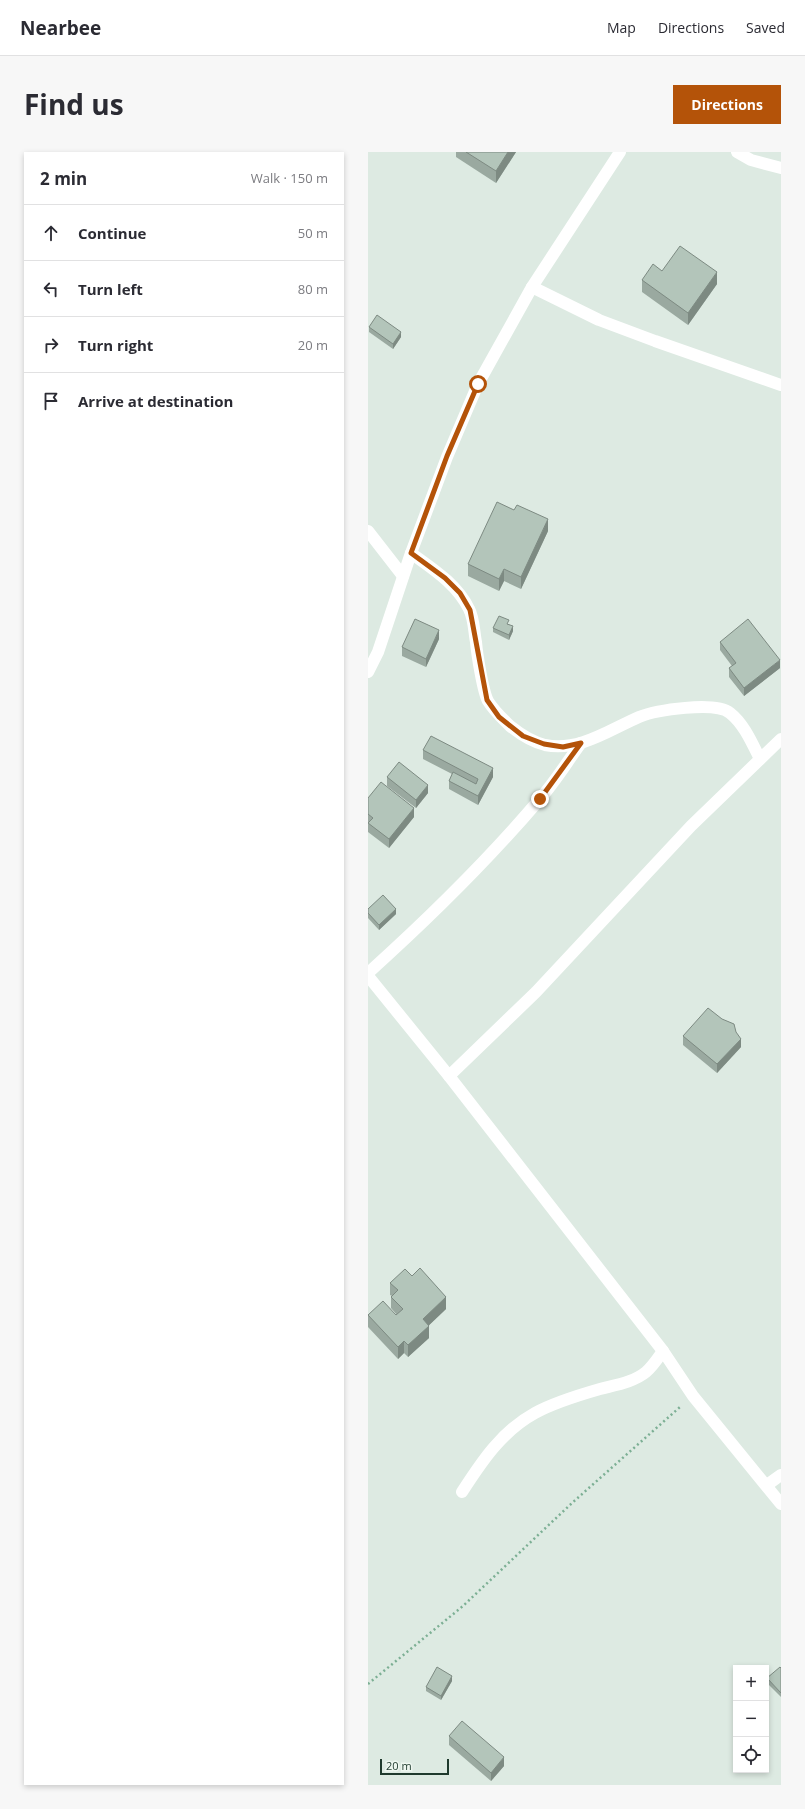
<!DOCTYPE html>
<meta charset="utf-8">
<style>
:root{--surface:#fff;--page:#f7f7f7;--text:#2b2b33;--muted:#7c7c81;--line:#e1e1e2;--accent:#b45309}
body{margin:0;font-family:"Open Sans",sans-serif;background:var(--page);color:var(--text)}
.controls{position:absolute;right:12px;bottom:12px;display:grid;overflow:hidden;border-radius:0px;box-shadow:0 2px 6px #0003}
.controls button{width:36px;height:36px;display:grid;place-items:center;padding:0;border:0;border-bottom:1px solid var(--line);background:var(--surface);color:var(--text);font:20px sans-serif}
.scale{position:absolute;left:12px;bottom:10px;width:69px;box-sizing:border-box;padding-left:4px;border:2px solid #1f3a2d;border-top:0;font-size:11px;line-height:14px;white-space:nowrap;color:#1f3a2d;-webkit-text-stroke:3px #eef7f0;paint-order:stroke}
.stop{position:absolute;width:12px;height:12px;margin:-9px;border:3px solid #b45309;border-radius:50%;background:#fff}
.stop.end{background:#b45309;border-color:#fff;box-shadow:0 1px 4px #0008}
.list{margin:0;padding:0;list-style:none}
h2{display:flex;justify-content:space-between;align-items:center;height:52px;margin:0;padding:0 16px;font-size:17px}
h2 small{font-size:13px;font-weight:400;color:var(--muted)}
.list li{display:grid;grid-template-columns:26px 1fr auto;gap:12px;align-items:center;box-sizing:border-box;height:56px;padding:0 16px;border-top:1px solid var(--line)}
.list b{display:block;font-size:15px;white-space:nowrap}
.list em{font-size:13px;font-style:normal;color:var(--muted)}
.icon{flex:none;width:22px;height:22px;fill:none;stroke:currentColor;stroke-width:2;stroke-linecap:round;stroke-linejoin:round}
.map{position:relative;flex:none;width:413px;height:1633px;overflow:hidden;border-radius:0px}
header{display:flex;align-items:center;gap:24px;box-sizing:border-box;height:56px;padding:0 20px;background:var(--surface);border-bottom:1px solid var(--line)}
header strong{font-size:19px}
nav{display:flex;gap:22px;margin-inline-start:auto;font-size:14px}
.intro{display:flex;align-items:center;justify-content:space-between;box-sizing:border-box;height:96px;padding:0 24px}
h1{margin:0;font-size:28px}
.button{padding:10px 18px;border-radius:0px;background:var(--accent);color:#fff;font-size:14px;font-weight:700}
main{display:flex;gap:24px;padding:0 24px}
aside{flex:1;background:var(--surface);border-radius:0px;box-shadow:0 2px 6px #0003}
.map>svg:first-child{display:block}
</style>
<header>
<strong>Nearbee</strong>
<nav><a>Map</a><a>Directions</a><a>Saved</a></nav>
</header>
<div class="intro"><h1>Find us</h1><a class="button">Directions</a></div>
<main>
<aside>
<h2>2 min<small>Walk · 150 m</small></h2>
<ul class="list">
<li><svg class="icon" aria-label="ahead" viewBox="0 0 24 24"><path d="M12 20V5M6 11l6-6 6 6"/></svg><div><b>Continue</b></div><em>50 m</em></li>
<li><svg class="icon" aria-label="left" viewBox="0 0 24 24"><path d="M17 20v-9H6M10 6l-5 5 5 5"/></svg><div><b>Turn left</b></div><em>80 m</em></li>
<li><svg class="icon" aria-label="right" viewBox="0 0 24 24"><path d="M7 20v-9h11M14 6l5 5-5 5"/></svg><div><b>Turn right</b></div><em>20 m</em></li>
<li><svg class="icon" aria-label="arrive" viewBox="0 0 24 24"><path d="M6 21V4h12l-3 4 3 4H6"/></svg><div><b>Arrive at destination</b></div></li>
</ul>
</aside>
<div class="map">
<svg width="413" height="1633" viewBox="0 0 413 1633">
<rect width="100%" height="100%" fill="#ddeae2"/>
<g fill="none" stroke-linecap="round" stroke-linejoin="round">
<!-- path -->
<polyline stroke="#7caf94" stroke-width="2.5" stroke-dasharray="2 3" stroke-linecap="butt" points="0,1532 95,1454 204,1351 312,1255"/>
<!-- minor -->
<g stroke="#fff" stroke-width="12">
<polyline points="369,0 383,8 413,16"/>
<polyline points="164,135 231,168 287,189 413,233"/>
<polyline points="0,379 35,424"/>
<path d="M43 401C65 417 89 432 101 457 106 466 106 480 108 490 109 502 115 540 120 549 126 559 134 566 142 574 152 582 164 590 177 593 211 600 241 578 271 565 288 558 347 549 362 561 376 572 384 591 392 607"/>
<polyline points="0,520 10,500 43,401 79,305 110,232 164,135 252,0"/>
<path d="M0 821C60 767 119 709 171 648 187 630 199 610 213 591"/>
<polyline points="0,824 81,924 295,1199 325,1244 413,1352"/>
<polyline points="81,924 168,840 323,674 413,587"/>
<polyline points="399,1333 413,1323"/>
<path d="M94 1340C114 1309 134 1279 167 1261 187 1250 211 1243 232 1237 247 1233 266 1230 278 1220 285 1214 290 1206 295 1199"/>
</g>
</g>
<!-- wall -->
<g fill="#9aa9a0">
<polygon points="88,0 148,0 128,31 88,5"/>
<polygon points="294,119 349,132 320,173 274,140 274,128"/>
<polygon points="1,175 33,185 25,197 1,180"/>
<polygon points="180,379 153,437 136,429 131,439 100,424 100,412"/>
<polygon points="141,472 145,479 141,488 125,480 125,476"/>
<polygon points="71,487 58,515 34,504 34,495"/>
<polygon points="352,490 412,516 376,544 361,525 361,516 364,514 352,498"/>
<polygon points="55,598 125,625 110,653 81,637 81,629 84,622 55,607"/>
<polygon points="19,625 60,641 48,656 19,634"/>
<polygon points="0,646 46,665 21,696 0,680"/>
<polygon points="0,757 28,762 11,778 0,766"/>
<polygon points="315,884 373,895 349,921 315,893"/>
<polygon points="44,1124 78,1157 61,1173 61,1186 40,1205 36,1201 30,1207 0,1175 0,1163 29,1163 23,1156 23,1145 24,1144 22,1143 22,1131"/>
<polygon points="413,1516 413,1545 399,1531 399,1526"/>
<polygon points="84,1529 73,1548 58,1539 58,1535"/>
<polygon points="81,1584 136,1614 123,1629 81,1593"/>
</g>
<!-- shaded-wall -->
<g fill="#7d8a82">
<polygon points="140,0 148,0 128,31 128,19"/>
<polygon points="349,120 349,132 320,173 320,161"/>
<polygon points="33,180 33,185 25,197 25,192"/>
<polygon points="180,367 180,379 153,437 153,425"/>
<polygon points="136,417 136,429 131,439 131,427"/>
<polygon points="145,474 145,479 141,488 141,483"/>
<polygon points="71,478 71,487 58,515 58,507"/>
<polygon points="412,508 412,516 376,544 376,536"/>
<polygon points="125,616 125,625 110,653 110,644"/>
<polygon points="60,633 60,641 48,656 48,648"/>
<polygon points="46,656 46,665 21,696 21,687"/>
<polygon points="28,757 28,762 11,778 11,773"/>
<polygon points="373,887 373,895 349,921 349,912"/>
<polygon points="78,1145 78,1157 55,1179 55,1167"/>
<polygon points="61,1174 61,1186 40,1205 40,1193"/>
<polygon points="36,1189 36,1201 30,1207 30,1195"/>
<polygon points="84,1524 84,1529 73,1548 73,1544"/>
<polygon points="136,1605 136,1614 123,1629 123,1621"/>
</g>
<!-- building -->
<g fill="#b3c5ba" stroke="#7d8a82">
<polygon points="98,0 140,0 128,19"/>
<polygon points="312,94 349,120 320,161 274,128 285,112 294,119"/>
<polygon points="9,163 33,180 25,192 1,175"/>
<polygon points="129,350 146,358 149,353 180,367 153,425 136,417 131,427 100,412"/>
<polygon points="131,464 141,468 139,472 145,474 141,483 125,476"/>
<polygon points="47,467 71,478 58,507 34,495"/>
<polygon points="380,467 412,508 376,536 361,516 368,511 352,490"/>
<polygon points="63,584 125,616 110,644 81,629 85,620 108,632 110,627 55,598"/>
<polygon points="31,610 60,633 48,648 19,625"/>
<polygon points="13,630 46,656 21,687 0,671 5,666 0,662 0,646"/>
<polygon points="15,743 28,757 11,773 0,761 0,757"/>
<polygon points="340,856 354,867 366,872 368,880 373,887 349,912 315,884"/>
<polygon points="52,1116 78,1145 55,1167 61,1174 40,1193 36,1189 30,1195 0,1163 15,1149 28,1163 35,1157 23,1145 30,1138 22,1131 37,1117 44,1124"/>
<polygon points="69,1515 84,1524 73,1544 58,1535"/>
<polygon points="412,1515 413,1516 413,1541 399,1526"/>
<polygon points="94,1569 136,1605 123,1621 81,1584"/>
</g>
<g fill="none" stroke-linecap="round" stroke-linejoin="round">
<!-- route -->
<polyline stroke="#b45309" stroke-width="5" points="110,232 79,304 43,401 77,426 92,441 102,458 119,548 131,565 155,584 176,592 195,595 213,591 172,647"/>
</g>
</svg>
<div class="controls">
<button>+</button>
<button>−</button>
<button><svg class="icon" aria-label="locate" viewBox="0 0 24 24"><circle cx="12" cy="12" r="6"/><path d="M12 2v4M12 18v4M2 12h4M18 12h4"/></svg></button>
</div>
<div class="scale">20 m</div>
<div class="stop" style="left:110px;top:232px"></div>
<div class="stop end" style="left:172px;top:647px"></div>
</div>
</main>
